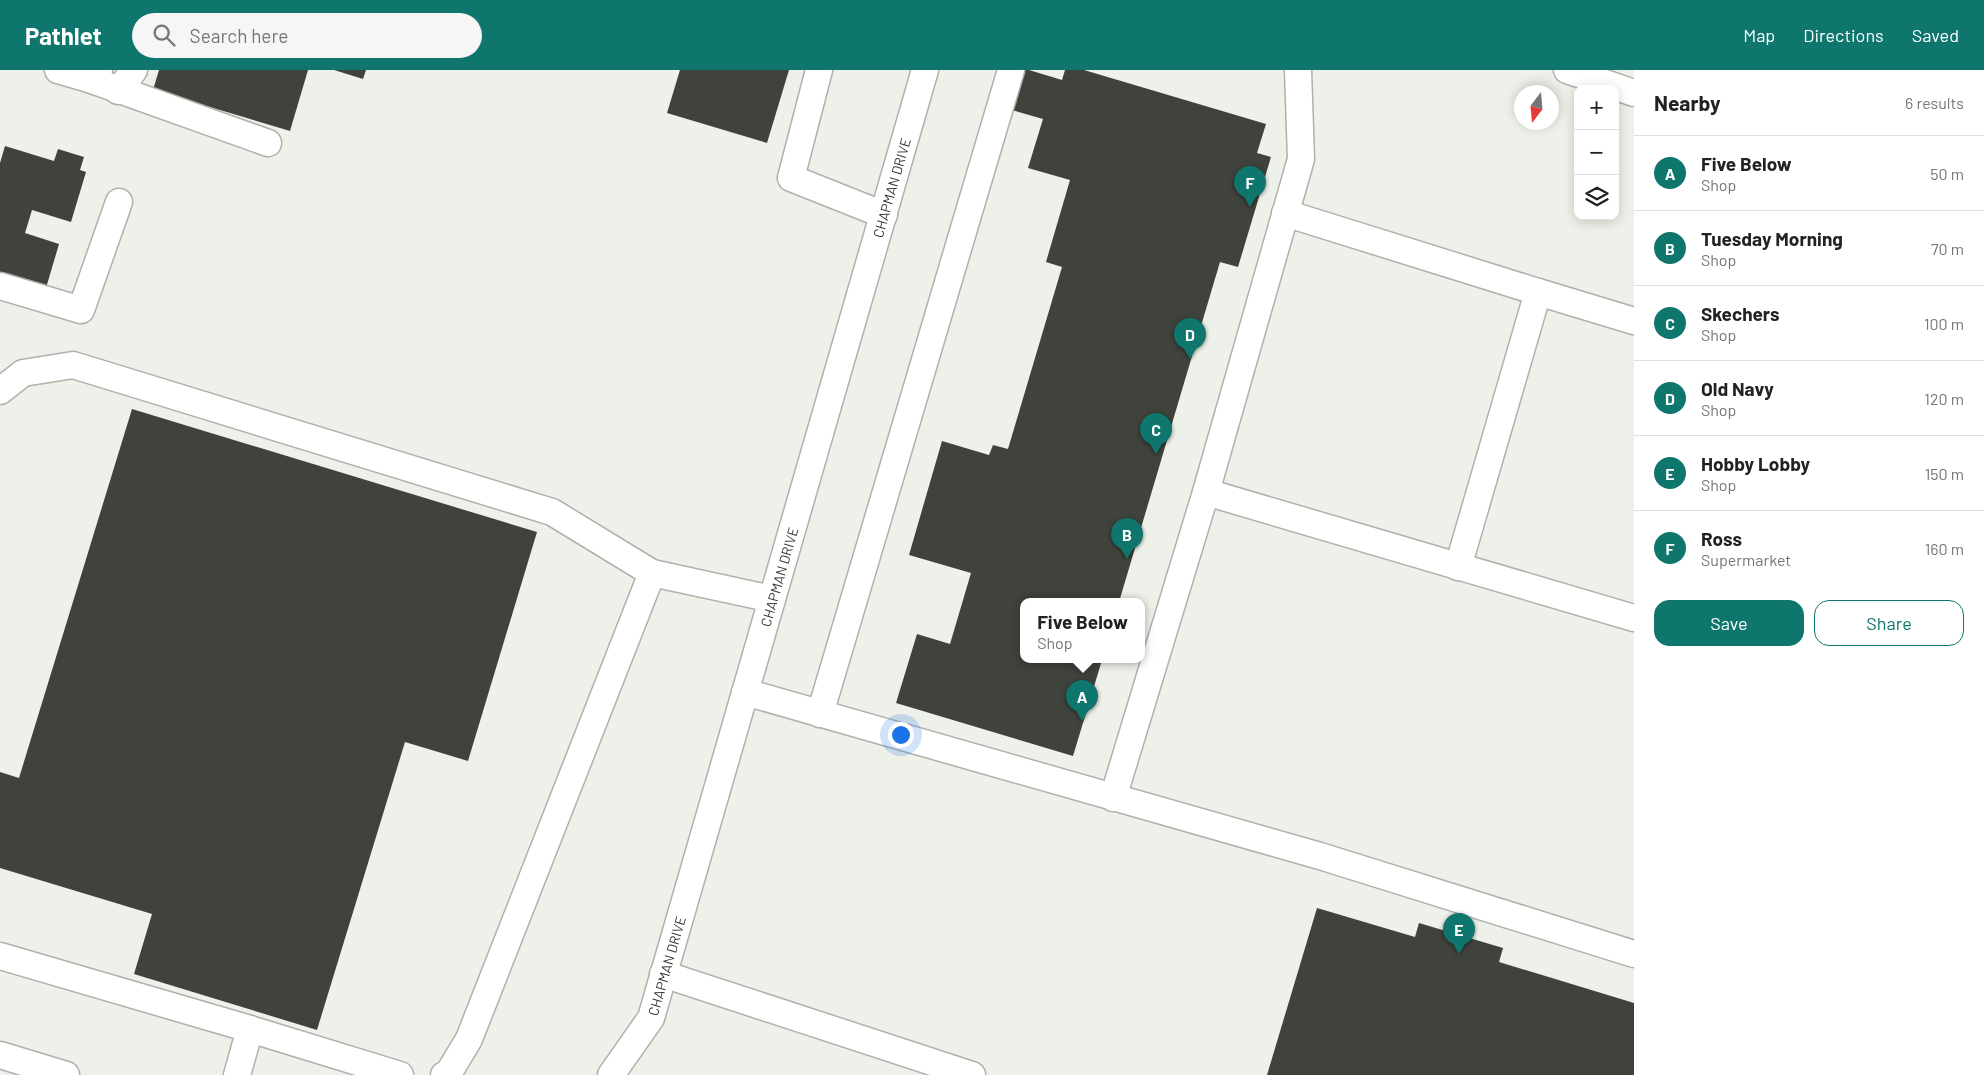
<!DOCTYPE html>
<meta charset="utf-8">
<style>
:root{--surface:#fff;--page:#f6f6f6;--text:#222;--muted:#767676;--line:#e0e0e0;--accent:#0f766e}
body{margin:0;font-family:Barlow,sans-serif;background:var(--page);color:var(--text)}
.controls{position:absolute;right:15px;top:15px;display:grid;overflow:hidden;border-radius:10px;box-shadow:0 2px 12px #0003}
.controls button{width:45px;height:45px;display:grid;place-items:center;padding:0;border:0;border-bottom:1px solid var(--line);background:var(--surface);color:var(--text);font:25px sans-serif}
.compass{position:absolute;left:1514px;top:15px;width:45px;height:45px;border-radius:50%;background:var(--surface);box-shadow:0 2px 12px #0003;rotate:196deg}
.you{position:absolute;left:900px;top:664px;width:18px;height:18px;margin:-12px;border:4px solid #fff;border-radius:50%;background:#1a73e8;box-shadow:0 0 0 8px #1a73e833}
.badge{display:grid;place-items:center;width:32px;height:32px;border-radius:50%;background:var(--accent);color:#fff;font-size:16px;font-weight:700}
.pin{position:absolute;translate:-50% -41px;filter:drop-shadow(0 1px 2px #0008)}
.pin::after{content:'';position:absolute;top:26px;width:18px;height:15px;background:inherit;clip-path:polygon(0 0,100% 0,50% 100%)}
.popup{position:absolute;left:1020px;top:528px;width:125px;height:65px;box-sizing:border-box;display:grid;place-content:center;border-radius:10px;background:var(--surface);filter:drop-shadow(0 1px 4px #0005);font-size:16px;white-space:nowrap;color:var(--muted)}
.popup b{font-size:19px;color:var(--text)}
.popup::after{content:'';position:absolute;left:50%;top:100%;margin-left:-10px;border:10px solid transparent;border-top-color:var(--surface)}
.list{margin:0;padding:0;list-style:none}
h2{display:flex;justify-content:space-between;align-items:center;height:65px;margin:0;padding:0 20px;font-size:21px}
h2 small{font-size:16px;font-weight:400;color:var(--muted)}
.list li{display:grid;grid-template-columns:32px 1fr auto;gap:15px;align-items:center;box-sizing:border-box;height:75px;padding:0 20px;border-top:1px solid var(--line)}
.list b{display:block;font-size:19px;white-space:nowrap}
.list p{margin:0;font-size:16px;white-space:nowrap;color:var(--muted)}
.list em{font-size:16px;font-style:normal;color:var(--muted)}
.actions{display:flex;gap:10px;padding:15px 20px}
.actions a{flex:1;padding:11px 0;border:1px solid var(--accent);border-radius:15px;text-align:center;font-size:18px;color:var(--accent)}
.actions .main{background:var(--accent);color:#fff}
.icon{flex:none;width:28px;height:28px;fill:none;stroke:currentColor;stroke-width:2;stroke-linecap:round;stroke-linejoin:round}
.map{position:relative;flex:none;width:1634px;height:1005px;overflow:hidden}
header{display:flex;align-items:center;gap:30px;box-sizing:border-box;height:70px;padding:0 25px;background:var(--accent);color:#fff}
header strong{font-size:24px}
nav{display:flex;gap:28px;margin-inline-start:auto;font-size:18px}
.search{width:350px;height:45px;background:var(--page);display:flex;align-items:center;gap:12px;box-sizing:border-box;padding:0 18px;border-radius:28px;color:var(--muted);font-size:19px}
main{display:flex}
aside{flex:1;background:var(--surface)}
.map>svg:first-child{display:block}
</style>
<header>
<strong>Pathlet</strong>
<div class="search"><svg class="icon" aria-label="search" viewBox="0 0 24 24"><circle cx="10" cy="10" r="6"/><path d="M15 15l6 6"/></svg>Search here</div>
<nav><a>Map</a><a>Directions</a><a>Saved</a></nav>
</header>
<main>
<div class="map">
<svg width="1634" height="1005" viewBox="0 0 1634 1005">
<rect width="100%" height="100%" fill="#eef1e9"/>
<!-- building -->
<g fill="#40423c">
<polygon points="159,0 308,0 290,61 153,20"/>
<polygon points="334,0 366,0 363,9"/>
<polygon points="680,0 789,0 767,73 667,43"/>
<polygon points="1019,0 1029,0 1062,10 1065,0 1084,0 1266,54 1257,83 1271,87 1238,197 1220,192 1119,532 1023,532 1023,590 1102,590 1073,686 896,633 917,564 950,574 971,503 909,485 942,371 989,385 993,375 1008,379 1062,197 1046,192 1070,110 1028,98 1043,49 1008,39"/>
<polygon points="5,76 54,91 58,79 84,87 80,100 86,102 71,152 32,140 25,163 59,174 46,218 0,205 0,93"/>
<polygon points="132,339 537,462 468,691 405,672 317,960 134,904 152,844 0,798 0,702 19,708"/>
<polygon points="1317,838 1415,867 1419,853 1503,878 1499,892 1634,933 1634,1005 1267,1005"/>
</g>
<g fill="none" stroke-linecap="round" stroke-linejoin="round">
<!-- minor casing -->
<g stroke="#afb1aa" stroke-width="29">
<g id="minor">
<polyline points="58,0 89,9 99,0"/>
<polyline points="819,0 791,108 884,145"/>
<polyline points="1567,0 1634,23"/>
<polyline points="89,9 268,73"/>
<polyline points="118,21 134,0"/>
<polyline points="1285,143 1538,222"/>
<polyline points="0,216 81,240 119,132"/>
<polyline points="0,321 23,303 73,295 552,442 652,503"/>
<polyline points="1206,422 1301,89 1298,0"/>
<polyline points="1458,497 1538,222 1634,251"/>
<polyline points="745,622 1320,786 1634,884"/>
<polyline points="820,644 1011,0"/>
<polyline points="1113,728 1206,422 1634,548"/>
<polyline points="0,886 250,959 237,1005"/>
<polyline points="663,904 972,1005"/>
<polyline points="250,959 400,1005"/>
<polyline points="0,985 66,1005"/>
<polyline points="444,1005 448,1004 469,969 652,503 772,529"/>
<path id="s1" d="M611 1005 651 948 925 0"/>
</g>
</g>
<!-- minor -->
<use href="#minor" stroke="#fff" stroke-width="26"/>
</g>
<g text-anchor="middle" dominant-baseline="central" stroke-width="5" stroke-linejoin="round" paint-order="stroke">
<!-- street labels -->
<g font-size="14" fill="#363734" stroke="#eef1e9">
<text stroke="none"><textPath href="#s1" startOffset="934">CHAPMAN DRIVE</textPath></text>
<text stroke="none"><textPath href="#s1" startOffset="529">CHAPMAN DRIVE</textPath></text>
<text stroke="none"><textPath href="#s1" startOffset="124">CHAPMAN DRIVE</textPath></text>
</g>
</g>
</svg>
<div class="controls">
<button>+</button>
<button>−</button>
<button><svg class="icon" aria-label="layers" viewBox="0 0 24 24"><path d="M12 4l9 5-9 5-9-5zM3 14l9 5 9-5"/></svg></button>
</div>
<svg class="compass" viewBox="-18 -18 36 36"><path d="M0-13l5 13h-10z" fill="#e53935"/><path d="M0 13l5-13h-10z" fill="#767676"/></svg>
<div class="you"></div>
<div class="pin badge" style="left:1082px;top:651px">A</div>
<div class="popup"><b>Five Below</b>Shop</div>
<div class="pin badge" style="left:1127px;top:489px">B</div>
<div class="pin badge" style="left:1156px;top:384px">C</div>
<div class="pin badge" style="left:1190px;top:289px">D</div>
<div class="pin badge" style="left:1459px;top:884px">E</div>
<div class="pin badge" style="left:1250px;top:137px">F</div>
</div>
<aside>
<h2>Nearby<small>6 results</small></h2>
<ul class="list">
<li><span class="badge">A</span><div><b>Five Below</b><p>Shop</p></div><em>50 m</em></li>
<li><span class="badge">B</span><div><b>Tuesday Morning</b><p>Shop</p></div><em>70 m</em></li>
<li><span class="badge">C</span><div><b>Skechers</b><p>Shop</p></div><em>100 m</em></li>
<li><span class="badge">D</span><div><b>Old Navy</b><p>Shop</p></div><em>120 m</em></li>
<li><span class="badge">E</span><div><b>Hobby Lobby</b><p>Shop</p></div><em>150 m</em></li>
<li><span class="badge">F</span><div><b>Ross</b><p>Supermarket</p></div><em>160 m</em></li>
</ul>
<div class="actions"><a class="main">Save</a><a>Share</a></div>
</aside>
</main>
